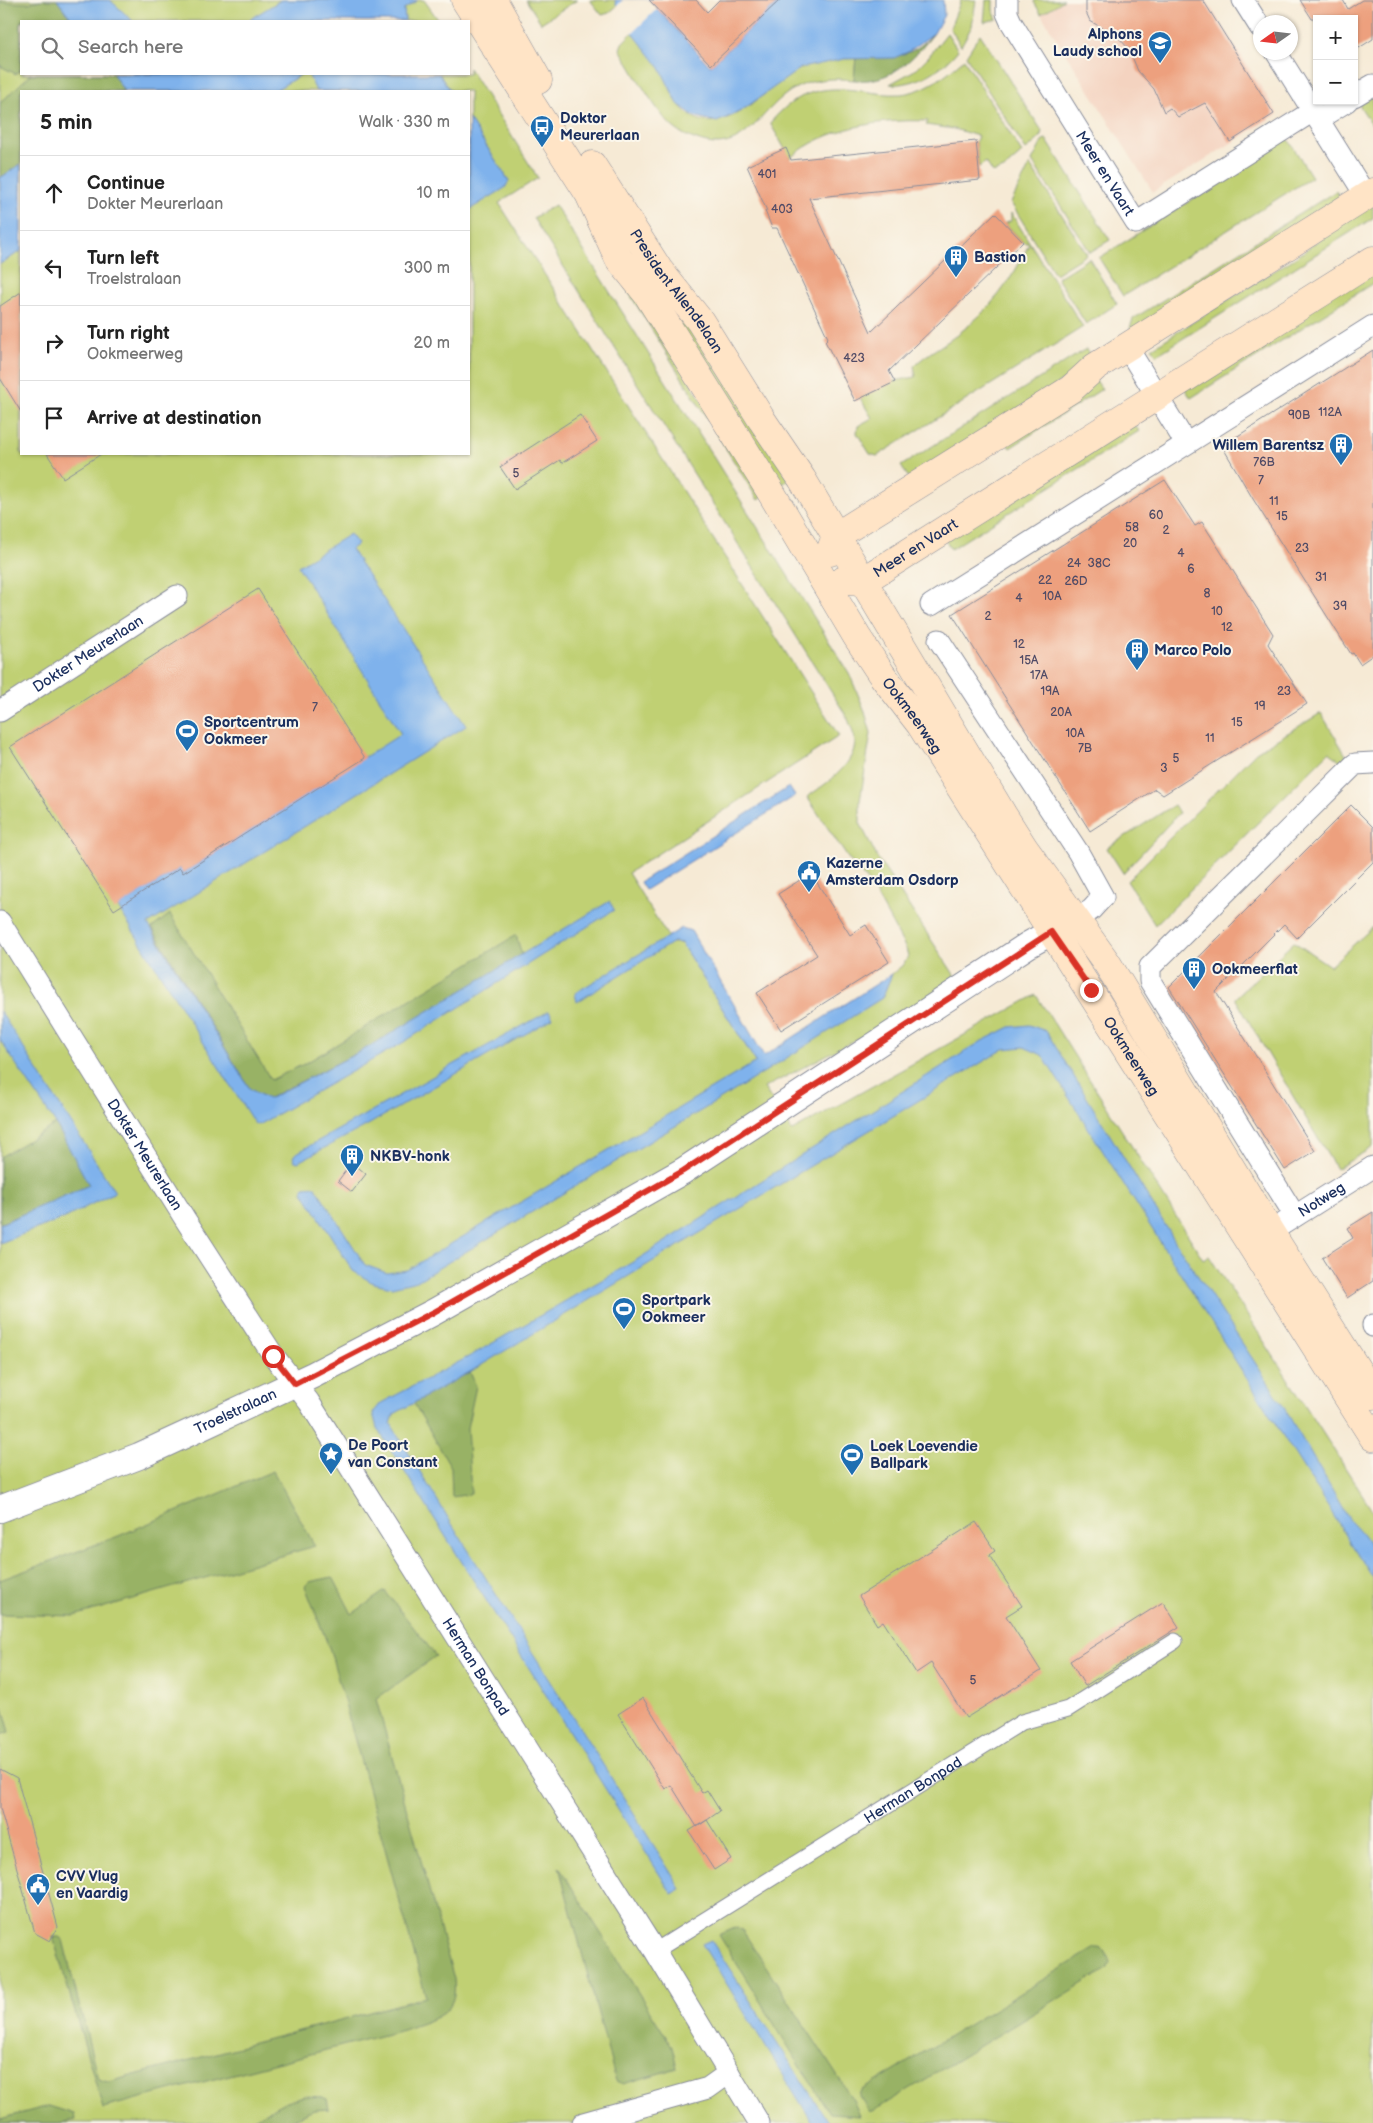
<!DOCTYPE html>
<meta charset="utf-8">
<style>
:root{--surface:#fff;--page:#f6f6f6;--text:#222;--muted:#767676;--line:#e0e0e0}
body{margin:0;font-family:"Balsamiq Sans",sans-serif;background:var(--page);color:var(--text)}
.controls{position:absolute;right:15px;top:15px;display:grid;overflow:hidden;border-radius:0px;box-shadow:0 1px 4px #0004}
.controls button{width:45px;height:45px;display:grid;place-items:center;padding:0;border:0;border-bottom:1px solid var(--line);background:var(--surface);color:var(--text);font:25px sans-serif}
.compass{position:absolute;left:1253px;top:15px;width:45px;height:45px;border-radius:50%;background:var(--surface);box-shadow:0 1px 4px #0004;rotate:256deg}
.stop{position:absolute;width:15px;height:15px;margin:-11px;border:4px solid #d93025;border-radius:50%;background:#fff}
.stop.end{background:#d93025;border-color:#fff;box-shadow:0 1px 5px #0008}
.list{margin:0;padding:0;list-style:none}
h2{display:flex;justify-content:space-between;align-items:center;height:65px;margin:0;padding:0 20px;font-size:21px}
h2 small{font-size:16px;font-weight:400;color:var(--muted)}
.list li{display:grid;grid-template-columns:32px 1fr auto;gap:15px;align-items:center;box-sizing:border-box;height:75px;padding:0 20px;border-top:1px solid var(--line)}
.list b{display:block;font-size:19px;white-space:nowrap}
.list p{margin:0;font-size:16px;white-space:nowrap;color:var(--muted)}
.list em{font-size:16px;font-style:normal;color:var(--muted)}
.icon{flex:none;width:28px;height:28px;fill:none;stroke:currentColor;stroke-width:2;stroke-linecap:round;stroke-linejoin:round}
.map{position:relative;flex:none;width:1373px;height:2123px;overflow:hidden}
.search{position:absolute;background:var(--surface);box-shadow:0 1px 4px #0004;left:20px;top:20px;width:450px;height:55px;display:flex;align-items:center;gap:12px;box-sizing:border-box;padding:0 18px;border-radius:0px;color:var(--muted);font-size:19px}
.panel{position:absolute;background:var(--surface);box-shadow:0 1px 4px #0004;left:20px;top:90px;width:450px;height:365px;border-radius:0px}
.map>svg:first-child{display:block}
</style>
<div class="map">
<svg width="1373" height="2123" viewBox="0 0 1373 2123">
<rect width="100%" height="100%" fill="#fbf7ec"/>
<filter id="ink" filterUnits="userSpaceOnUse"><feTurbulence type="fractalNoise" baseFrequency=".02" numOctaves="2"/><feDisplacementMap in="SourceGraphic" scale="10" xChannelSelector="R" yChannelSelector="G"/><feConvolveMatrix kernelMatrix="1 2 1 2 8 2 1 2 1" color-interpolation-filters="sRGB"/></filter>
<filter id="wash" filterUnits="userSpaceOnUse"><feTurbulence type="fractalNoise" baseFrequency=".0096" numOctaves="4" result="noise"/><feDisplacementMap in="SourceGraphic" scale="20" xChannelSelector="R" yChannelSelector="G"/><feGaussianBlur stdDeviation="1.12" result="paint"/><feColorMatrix in="noise" values="0 0 0 0 0 0 0 0 0 0 0 0 0 0 0 0 0 1.4 0 .05"/><feComposite in="paint" operator="in"/></filter>
<g filter="url(#wash)">
<rect width="100%" height="100%" fill="#f6ead5"/>
<!-- built -->
<polygon fill="#f4d3c0" points="1064,0 1206,0 1278,114 1153,192 1041,14"/>
<!-- green -->
<g fill="#c0d073" stroke="#6e8068">
<polygon points="0,0 328,0 294,21 21,21 21,74 210,74 181,91 21,91 21,191 0,204"/>
<polygon points="418,0 424,0 439,21 405,21 404,9"/>
<polygon points="526,0 577,0 541,23"/>
<polygon points="590,0 615,0 618,5 609,13 602,15"/>
<polygon points="961,0 976,0 972,26 961,46 950,28"/>
<polygon points="986,0 993,0 993,10 997,19 984,22"/>
<polygon points="1035,0 1064,0 1041,14 1034,2"/>
<path d="M633 32C642 43 653 56 660 68 668 80 671 95 680 106 719 151 765 86 800 69 817 61 838 59 856 57L854 80C835 78 816 78 798 87 761 104 747 159 697 140 685 136 674 130 666 120 650 101 633 71 620 49L622 43Z"/>
<path d="M947 33 958 50C942 70 916 86 890 84L915 70 929 56Z"/>
<polygon points="980,34 1042,131 1040,138 1026,150 966,56"/>
<path d="M964 59 1022 153 1004 169 993 173 986 162 979 167 976 141 978 136 954 129 926 125 928 121C881 119 827 127 790 158L770 123C797 91 822 85 863 91 875 93 888 95 901 94 926 91 945 76 964 59Z"/>
<path d="M469 68 538 178 499 203 839 736 628 873 672 943H681L756 1062 882 998 892 974 904 964 908 956 906 949 872 887 848 858 807 797C824 785 853 767 855 743 855 736 850 724 847 717L533 218 555 205 849 673 864 709 871 733 860 801V823L878 859 957 979 901 1016 764 1088 792 1131 1036 995 1203 1259 1209 1256 1373 1511V2123H0V264L21 251V454H469V156L509 181 469 119V91H451L439 74H469Z"/>
<polygon points="302,74 308,74 428,91 274,91"/>
<polygon points="1373,96 1373,126 1359,105"/>
<polygon points="1046,139 1110,240 1090,252 1032,161 1043,140"/>
<polygon points="1288,139 1312,177 1123,296 1099,258"/>
<polygon points="1030,165 1087,254 1055,274 1011,203"/>
<polygon points="1336,191 1344,204 1134,334 1130,328 1133,319"/>
<polygon points="1373,198 1373,218 1157,355 1152,348 1298,256"/>
<path d="M1011 213 1083 327 877 456 870 454 857 433 858 426 872 418 860 398 894 381 916 377 914 366C927 353 943 346 958 334 989 311 1013 280 1029 244L1023 242 1005 223 1011 221Z"/>
<polygon points="624,236 794,477 779,486 622,245"/>
<polygon points="1089,258 1117,304 1086,324 1057,278"/>
<polygon points="615,261 762,497 758,500 611,264"/>
<polygon points="1373,266 1373,283 1191,398 1183,386"/>
<polygon points="1086,349 1094,361 909,478 901,466"/>
<polygon points="1093,376 1102,389 1010,448 1005,441"/>
<polygon points="1131,419 1139,431 951,549 944,538"/>
<polygon points="1321,713 1347,757 1342,762 1329,752 1155,925 1127,881 1256,752"/>
<polygon points="1174,805 1179,813 1123,873 1107,848"/>
<polygon points="1373,927 1373,1147 1336,1169 1235,998 1294,942 1330,966"/>
</g>
<!-- forest -->
<g fill="#98b265" stroke="#5a7062">
<polygon points="41,0 57,0 71,18 68,21 21,21 21,69 16,74 0,66 0,2 28,3"/>
<path d="M934 33C914 59 890 84 854 80L856 57C889 57 910 61 934 33Z"/>
<polygon points="31,74 113,74 124,91 21,91 21,164 0,178 0,103"/>
<polygon points="170,914 271,1080 306,1063 516,935 522,955 367,1048 267,1099 250,1089 152,928"/>
<polygon points="56,1124 90,1185 0,1224 0,1157"/>
<polygon points="470,1372 476,1386 467,1428 471,1494 452,1497 451,1467 413,1402"/>
<polygon points="273,1471 315,1546 74,1616 0,1614 0,1580 116,1537"/>
<path d="M333 1577 352 1614 385 1591 436 1656 376 1699 454 1979C459 2016 432 2019 403 2030L103 2108 53 1937H59L63 1940 98 2079 108 2082 116 2080 426 1997 330 1650 305 1586 309 1582Z"/>
<polygon points="0,1697 10,1732 0,1735"/>
<polygon points="559,1867 672,2046 677,2068 623,2084 616,2081"/>
<polygon points="737,1927 743,1931 853,2100 860,2116 830,2114 719,1935"/>
<path d="M1095 1948C1105 1947 1107 1955 1110 1962L1108 1968 875 2110 870 2112 859 2096 860 2091Z"/>
<polygon points="304,2096 322,2097 327,2099 329,2109 314,2110 284,2123 246,2123 286,2101"/>
<polygon points="49,2106 74,2114 75,2120 58,2123 0,2123 0,2119"/>
</g>
<!-- water -->
<g fill="#7fb2ec" stroke="#4d70a5">
<polygon points="57,0 110,0 133,21 73,21"/>
<polygon points="281,0 418,0 404,9 405,21 247,21"/>
<polygon points="615,0 649,0 710,66 781,0 943,0 944,15 934,33 908,52 894,58 844,59 801,68 741,111 717,122 694,116 678,104 660,68 619,15"/>
<polygon points="113,74 302,74 274,91 124,91"/>
<polygon points="308,74 439,74 451,91 316,91"/>
<polygon points="469,119 509,181 505,188 469,210"/>
<polygon points="21,164 21,251 0,264 0,178"/>
<polygon points="350,534 358,544 351,549 466,726 148,924 250,1089 268,1099 367,1048 610,901 614,910 404,1042 258,1125 254,1123 118,907 180,868 183,873 401,734 298,566"/>
<polygon points="789,787 795,796 645,890 640,882"/>
<polygon points="682,928 691,931 764,1056 892,974 882,998 739,1088 417,1281 392,1287 373,1283 353,1271 303,1192 304,1187 315,1186 365,1265 387,1273 407,1270 756,1062 681,943 673,942 577,1002 575,993"/>
<polygon points="0,1011 115,1192 67,1217 0,1243 0,1224 89,1185 56,1124 0,1040"/>
<polygon points="549,1011 553,1018 366,1126 298,1162 295,1161 293,1157 295,1154"/>
<path d="M1029 1025 1046 1031 1175 1241 1279 1399 1350 1521C1371 1543 1373 1547 1373 1578L1042 1055 1024 1047 1004 1049 470 1372 394 1414 391 1424 450 1521 681 1889 672 1894 377 1428 373 1413 381 1403 472 1355 638 1259 982 1041 1010 1027Z"/>
<polygon points="711,1940 829,2123 813,2123 702,1944"/>
</g>
<!-- pier -->
<polygon fill="#f6ead5" points="623,0 649,0 657,9 631,34 617,16 616,7"/>
<g id="blocks">
<!-- building -->
<g fill="#eda07e">
<polygon points="649,0 696,0 707,12 719,0 780,0 711,65"/>
<polygon points="1086,0 1203,0 1274,114 1230,142 1205,103 1178,117 1170,108 1164,112 1154,89 1138,71 1129,49 1118,37 1090,21 1086,12"/>
<polygon points="1300,0 1343,0 1348,9 1362,0 1373,0 1373,39 1354,51 1354,19 1312,19"/>
<polygon points="976,141 980,180 809,198 871,332 995,213 1023,242 889,371 895,382 855,401 825,341 828,338 777,228 772,228 765,211 767,211 747,166 786,148 791,160"/>
<polygon points="21,292 21,412 0,378 0,306"/>
<polygon points="1373,350 1373,655 1360,664 1353,653 1351,654 1253,499 1222,446"/>
<polygon points="580,415 597,441 562,463 560,460 515,489 500,467"/>
<polygon points="47,454 101,454 63,478"/>
<polygon points="1165,480 1195,526 1202,522 1273,634 1268,644 1307,704 1163,795 1155,789 1090,831 952,614"/>
<polygon points="258,589 365,758 183,873 180,868 114,910 10,747"/>
<polygon points="1351,805 1373,827 1373,862 1297,938 1284,924 1216,992 1315,1151 1285,1170 1169,987"/>
<polygon points="811,873 850,935 866,925 889,962 781,1030 757,993 817,955 778,894"/>
<polygon points="352,1162 366,1174 352,1192 338,1181"/>
<polygon points="1373,1212 1373,1281 1347,1298 1322,1258 1353,1238 1347,1228"/>
<polygon points="976,1522 995,1551 989,1555 1022,1606 1006,1616 1041,1671 966,1718 931,1663 916,1673 883,1621 877,1625 859,1596"/>
<polygon points="1163,1602 1179,1627 1085,1686 1070,1661"/>
<polygon points="643,1698 702,1793 707,1790 720,1811 697,1827 671,1785 665,1789 618,1714"/>
<polygon points="0,1769 17,1778 58,1927 50,1941 35,1933 0,1808"/>
<polygon points="707,1820 731,1859 714,1870 689,1831"/>
</g>
</g>
</g>
<g filter="url(#ink)">
<use href="#blocks" fill-opacity="0" stroke="#888c9a" stroke-width="1"/>
<g fill="none" stroke-linecap="round" stroke-linejoin="round">
<!-- pedestrian casing -->
<g stroke="#888c9a" stroke-width="17">
<g id="pedestrian">
<path id="s1" d="M655 1951 1022 1722 1068 1709 1175 1641"/>
</g>
</g>
<!-- minor casing -->
<g stroke="#888c9a" stroke-width="23">
<g id="minor">
<path id="s2" d="M1007 0V13L1011 22 1136 223 1313 111"/>
<polyline points="1243,0 1260,27"/>
<polyline points="1276,52 1366,196"/>
<polyline points="1354,96 1373,85"/>
<polyline points="1318,119 1347,101"/>
<polyline points="1127,347 1185,442"/>
<polyline points="931,605 1373,326"/>
<polyline points="939,640 1078,852 1103,897 1091,910 1076,919"/>
<path id="s3" d="M0 711 177 596"/>
<path id="s4" d="M0 922 185 1219 273 1355 309 1402 655 1951 759 2123"/>
<polyline points="1295,1216 1150,981 1150,967 1355,764 1373,763"/>
<path id="s5" d="M1270 1232 1373 1167"/>
<polyline points="1373,1325 1373,1326"/>
<polyline points="583,2123 708,2088 729,2073"/>
</g>
</g>
<!-- tertiary casing -->
<g stroke="#888c9a" stroke-width="28">
<g id="tertiary">
<path id="s6" d="M0 1509 139 1456 204 1426 313 1375 434 1312 683 1171 1028 945 1071 921"/>
</g>
</g>
<!-- secondary casing -->
<g stroke="#888c9a" stroke-width="29">
<g id="secondary">
<path id="s7" d="M465 0 589 194 619 259 648 295 769 489 857 637 882 675 920 724 1373 1437"/>
<polyline points="493,0 538,80"/>
<path id="s8" d="M592 165 659 270 700 321 762 420 802 479 1003 815 1024 848 1107 963 1270 1232 1373 1395"/>
<polyline points="830,552 836,536 1071,389 1095,367 1373,192"/>
<path id="s9" d="M844 580 863 581 887 566 1373 260"/>
</g>
</g>
<!-- pedestrian -->
<use href="#pedestrian" stroke="#fff" stroke-width="15"/>
<!-- minor -->
<use href="#minor" stroke="#fff" stroke-width="21"/>
<!-- tertiary -->
<use href="#tertiary" stroke="#fff" stroke-width="26"/>
<!-- secondary -->
<use href="#secondary" stroke="#ffe4c6" stroke-width="28"/>
</g>
</g>
<g fill="none" stroke-linecap="round" stroke-linejoin="round" filter="url(#ink)">
<!-- route -->
<polyline stroke="#d93025" stroke-width="6" points="273,1356 295,1384 434,1312 683,1171 1051,932 1091,990"/>
</g>
<!-- icons -->
<defs>
<g id="school-pin" transform="scale(1.25)"><path d="M0 17L-7.5 6A9.5 9.5 0 1 1 7.5 6Z" fill="#1f6fb2" stroke="#fbf7ec"/><path d="M0-5L7-2L0 1L-7-2ZM-4 1L0 2.5L4 1V4Q0 6-4 4Z" fill="#fff"/></g>
<g id="bus-pin" transform="scale(1.25)"><path d="M0 17L-7.5 6A9.5 9.5 0 1 1 7.5 6Z" fill="#1f6fb2" stroke="#fbf7ec"/><path d="M-5-6H5V4H4V6H2V4H-2V6H-4V4H-5ZM-3.5-4V0h7V-4ZM-3.5 1.2v1.5H-2V1.2ZM2 1.2v1.5H3.5V1.2Z" fill="#fff"/></g>
<g id="building-pin" transform="scale(1.25)"><path d="M0 17L-7.5 6A9.5 9.5 0 1 1 7.5 6Z" fill="#1f6fb2" stroke="#fbf7ec"/><path d="M-4-6H4V6H1V3H-1V6H-4ZM-2.5-4.3h1.7v1.8h-1.7ZM.8-4.3h1.7v1.8H.8ZM-2.5-1h1.7V.8h-1.7ZM.8-1h1.7V.8H.8Z" fill="#fff"/></g>
<g id="stadium-pin" transform="scale(1.25)"><path d="M0 17L-7.5 6A9.5 9.5 0 1 1 7.5 6Z" fill="#1f6fb2" stroke="#fbf7ec"/><path d="M0-5a6.5 5 0 1 0 0 10a6.5 5 0 1 0 0-10ZM-3.5-1.8h7v3.6h-7Z" fill="#fff"/></g>
<g id="civic-pin" transform="scale(1.25)"><path d="M0 17L-7.5 6A9.5 9.5 0 1 1 7.5 6Z" fill="#1f6fb2" stroke="#fbf7ec"/><path d="M-.6-6.5H3V-4.5H.6V-3L4-1V1h2V6H-6V1h2V-1L-.6-3ZM-1.2 2.5V6h2.4V2.5Z" fill="#fff"/></g>
<g id="sight-pin" transform="scale(1.25)"><path d="M0 17L-7.5 6A9.5 9.5 0 1 1 7.5 6Z" fill="#1f6fb2" stroke="#fbf7ec"/><path d="M0-6L1.8-2.2L6-1.7L2.9 1.2L3.7 5.4L0 3.3L-3.7 5.4L-2.9 1.2L-6-1.7L-1.8-2.2Z" fill="#fff"/></g>
</defs>
<g fill-rule="evenodd">
<use href="#school-pin" x="1160" y="43"/>
<use href="#bus-pin" x="542" y="127"/>
<use href="#building-pin" x="956" y="257"/>
<use href="#building-pin" x="1341" y="445"/>
<use href="#building-pin" x="1137" y="650"/>
<use href="#stadium-pin" x="187" y="731"/>
<use href="#civic-pin" x="809" y="872"/>
<use href="#building-pin" x="1194" y="969"/>
<use href="#building-pin" x="352" y="1156"/>
<use href="#stadium-pin" x="624" y="1309"/>
<use href="#sight-pin" x="331" y="1454"/>
<use href="#stadium-pin" x="852" y="1455"/>
<use href="#civic-pin" x="38" y="1885"/>
</g>
<g text-anchor="middle" dominant-baseline="central" stroke-width="4" stroke-linejoin="round" paint-order="stroke">
<!-- number labels -->
<g font-size="12" fill="#504b66">
<text x="767" y="174">401</text>
<text x="782" y="209">403</text>
<text x="854" y="358">423</text>
<text x="1330" y="412">112A</text>
<text x="1299" y="415">90B</text>
<text x="1264" y="462">76B</text>
<text x="516" y="473">5</text>
<text x="1261" y="480">7</text>
<text x="1274" y="501">11</text>
<text x="1156" y="515">60</text>
<text x="1282" y="516">15</text>
<text x="1132" y="527">58</text>
<text x="1166" y="530">2</text>
<text x="1130" y="543">20</text>
<text x="1302" y="548">23</text>
<text x="1181" y="553">4</text>
<text x="1074" y="563">24</text>
<text x="1099" y="563">38C</text>
<text x="1191" y="569">6</text>
<text x="1321" y="577">31</text>
<text x="1045" y="580">22</text>
<text x="1076" y="581">26D</text>
<text x="1207" y="593">8</text>
<text x="1052" y="596">10A</text>
<text x="1019" y="598">4</text>
<text x="1340" y="606">39</text>
<text x="1217" y="611">10</text>
<text x="988" y="616">2</text>
<text x="1227" y="627">12</text>
<text x="1019" y="644">12</text>
<text x="1029" y="660">15A</text>
<text x="1039" y="675">17A</text>
<text x="1050" y="691">19A</text>
<text x="1284" y="691">23</text>
<text x="1260" y="706">19</text>
<text x="315" y="707">7</text>
<text x="1061" y="712">20A</text>
<text x="1237" y="722">15</text>
<text x="1075" y="733">10A</text>
<text x="1210" y="738">11</text>
<text x="1085" y="748">7B</text>
<text x="1176" y="758">5</text>
<text x="1164" y="768">3</text>
<text x="973" y="1680">5</text>
</g>
<!-- poi labels -->
<g font-size="15" font-weight="bold" fill="#1b2f5e" stroke="#fbf7ec" text-anchor="start">
<text x="1142" y="34" text-anchor="end">Alphons<tspan x="1142" dy="17">Laudy school</tspan></text>
<text x="560" y="118">Doktor<tspan x="560" dy="17">Meurerlaan</tspan></text>
<text x="974" y="257">Bastion</text>
<text x="1324" y="445" text-anchor="end">Willem Barentsz</text>
<text x="1154" y="650">Marco Polo</text>
<text x="204" y="722">Sportcentrum<tspan x="204" dy="17">Ookmeer</tspan></text>
<text x="826" y="863">Kazerne<tspan x="826" dy="17">Amsterdam Osdorp</tspan></text>
<text x="1212" y="969">Ookmeerflat</text>
<text x="370" y="1156">NKBV-honk</text>
<text x="642" y="1300">Sportpark<tspan x="642" dy="17">Ookmeer</tspan></text>
<text x="348" y="1445">De Poort<tspan x="348" dy="17">van Constant</tspan></text>
<text x="870" y="1446">Loek Loevendie<tspan x="870" dy="17">Ballpark</tspan></text>
<text x="56" y="1876">CVV Vlug<tspan x="56" dy="17">en Vaardig</tspan></text>
</g>
<!-- street labels -->
<g font-size="15" fill="#1b2f5e" stroke="#fbf7ec">
<text stroke="none"><textPath href="#s2" startOffset="201">Meer en Vaart</textPath></text>
<text stroke="none"><textPath href="#s8" startOffset="152">President Allendelaan</textPath></text>
<text stroke="none"><textPath href="#s9" startOffset="81">Meer en Vaart</textPath></text>
<text stroke="none"><textPath href="#s3" startOffset="105">Dokter Meurerlaan</textPath></text>
<text stroke="none"><textPath href="#s7" startOffset="845">Ookmeerweg</textPath></text>
<text stroke="none"><textPath href="#s7" startOffset="1250">Ookmeerweg</textPath></text>
<text stroke="none"><textPath href="#s4" startOffset="274">Dokter Meurerlaan</textPath></text>
<text stroke="none"><textPath href="#s5" startOffset="61">Notweg</textPath></text>
<text stroke="none"><textPath href="#s6" startOffset="255">Troelstralaan</textPath></text>
<text stroke="none"><textPath href="#s4" startOffset="884">Herman Bonpad</textPath></text>
<text stroke="none"><textPath href="#s1" startOffset="304">Herman Bonpad</textPath></text>
</g>
</g>
</svg>
<div class="controls">
<button>+</button>
<button>−</button>
</div>
<svg class="compass" viewBox="-18 -18 36 36"><path d="M0-13l5 13h-10z" fill="#e53935"/><path d="M0 13l5-13h-10z" fill="#767676"/></svg>
<div class="stop" style="left:273px;top:1356px"></div>
<div class="stop end" style="left:1091px;top:990px"></div>
<div class="search"><svg class="icon" aria-label="search" viewBox="0 0 24 24"><circle cx="10" cy="10" r="6"/><path d="M15 15l6 6"/></svg>Search here</div>
<section class="panel">
<h2>5 min<small>Walk · 330 m</small></h2>
<ul class="list">
<li><svg class="icon" aria-label="ahead" viewBox="0 0 24 24"><path d="M12 20V5M6 11l6-6 6 6"/></svg><div><b>Continue</b><p>Dokter Meurerlaan</p></div><em>10 m</em></li>
<li><svg class="icon" aria-label="left" viewBox="0 0 24 24"><path d="M17 20v-9H6M10 6l-5 5 5 5"/></svg><div><b>Turn left</b><p>Troelstralaan</p></div><em>300 m</em></li>
<li><svg class="icon" aria-label="right" viewBox="0 0 24 24"><path d="M7 20v-9h11M14 6l5 5-5 5"/></svg><div><b>Turn right</b><p>Ookmeerweg</p></div><em>20 m</em></li>
<li><svg class="icon" aria-label="arrive" viewBox="0 0 24 24"><path d="M6 21V4h12l-3 4 3 4H6"/></svg><div><b>Arrive at destination</b></div></li>
</ul>
</section>
</div>
